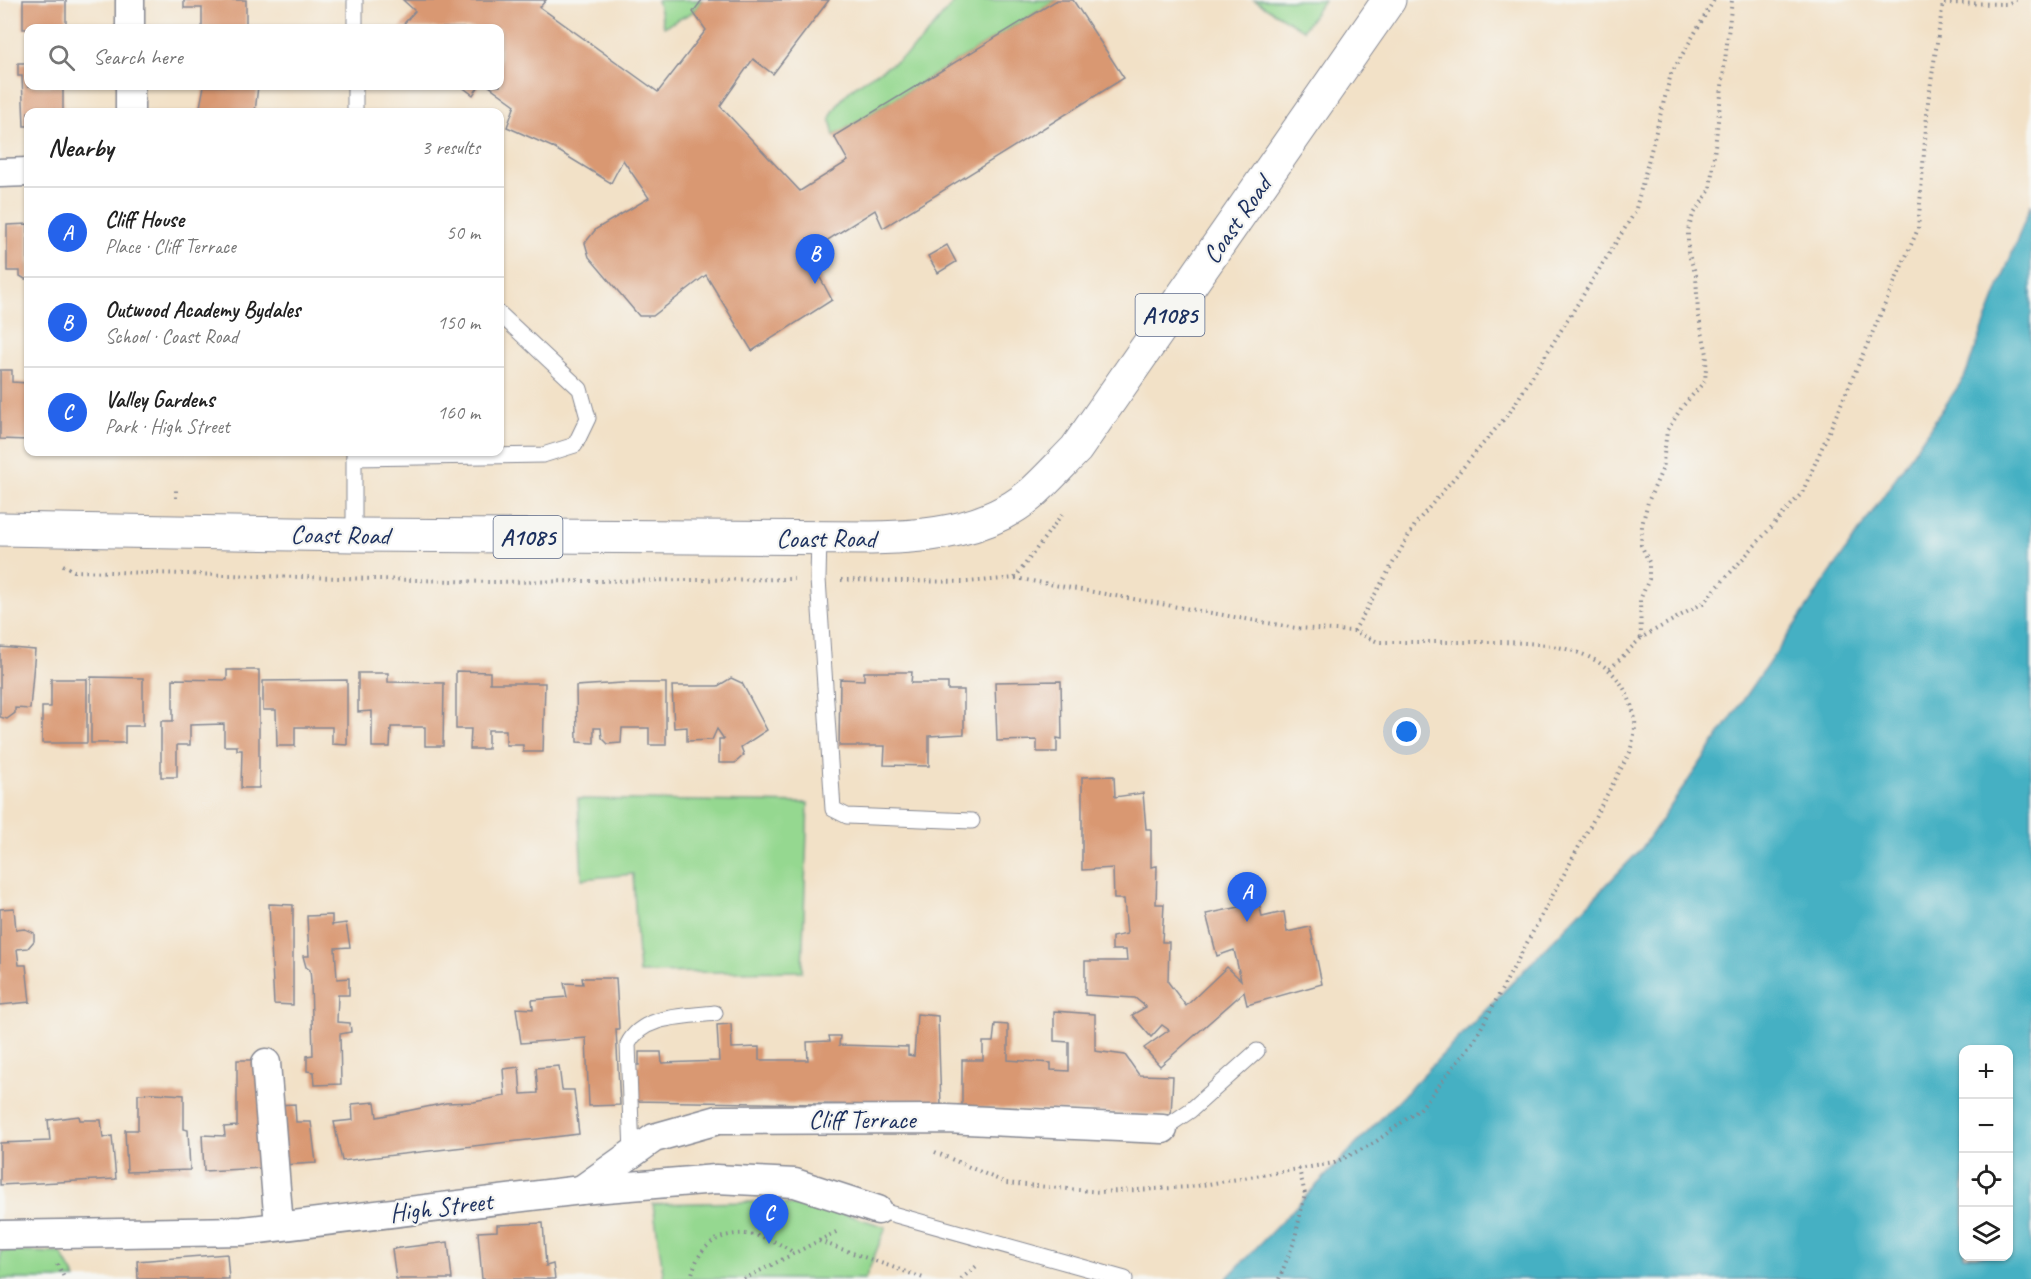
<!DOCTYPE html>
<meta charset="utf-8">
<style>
:root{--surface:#fff;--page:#f6f6f6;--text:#222;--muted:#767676;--line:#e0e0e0;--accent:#2563eb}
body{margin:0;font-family:Caveat,sans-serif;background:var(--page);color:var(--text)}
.controls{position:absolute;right:18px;bottom:18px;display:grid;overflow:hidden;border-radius:12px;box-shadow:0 2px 4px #0004}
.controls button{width:54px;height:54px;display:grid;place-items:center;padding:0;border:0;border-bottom:2px solid var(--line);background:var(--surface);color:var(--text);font:30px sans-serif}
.you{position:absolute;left:1407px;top:732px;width:21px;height:21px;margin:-15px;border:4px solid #fff;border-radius:50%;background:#1a73e8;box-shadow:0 0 0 9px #1a73e833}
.badge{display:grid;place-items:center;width:39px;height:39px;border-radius:50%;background:var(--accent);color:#fff;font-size:20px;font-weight:700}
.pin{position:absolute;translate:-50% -50px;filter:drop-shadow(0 2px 3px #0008)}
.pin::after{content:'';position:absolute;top:32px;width:21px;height:18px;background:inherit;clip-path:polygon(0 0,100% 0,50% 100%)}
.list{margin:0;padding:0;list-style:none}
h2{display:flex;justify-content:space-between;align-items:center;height:78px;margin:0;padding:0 24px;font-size:26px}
h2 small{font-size:20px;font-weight:400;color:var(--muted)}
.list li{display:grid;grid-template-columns:39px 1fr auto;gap:18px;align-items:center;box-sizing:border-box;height:90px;padding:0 24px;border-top:2px solid var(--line)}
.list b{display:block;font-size:22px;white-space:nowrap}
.list p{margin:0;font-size:20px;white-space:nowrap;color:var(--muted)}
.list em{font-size:20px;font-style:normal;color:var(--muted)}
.icon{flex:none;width:33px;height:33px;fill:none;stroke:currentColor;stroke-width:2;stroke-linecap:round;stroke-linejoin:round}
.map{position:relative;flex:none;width:2031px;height:1279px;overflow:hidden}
.search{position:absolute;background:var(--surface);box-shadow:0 2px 4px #0004;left:24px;top:24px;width:480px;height:66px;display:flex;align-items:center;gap:15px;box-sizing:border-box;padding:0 21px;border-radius:12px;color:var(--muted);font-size:22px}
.panel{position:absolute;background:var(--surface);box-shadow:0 2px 4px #0004;left:24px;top:108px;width:480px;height:348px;border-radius:12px}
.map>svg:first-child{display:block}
</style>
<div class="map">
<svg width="2031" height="1279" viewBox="0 0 2031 1279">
<rect width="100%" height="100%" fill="#f6f6f2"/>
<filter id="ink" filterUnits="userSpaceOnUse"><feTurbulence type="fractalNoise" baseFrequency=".0167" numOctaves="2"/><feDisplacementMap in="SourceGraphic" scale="12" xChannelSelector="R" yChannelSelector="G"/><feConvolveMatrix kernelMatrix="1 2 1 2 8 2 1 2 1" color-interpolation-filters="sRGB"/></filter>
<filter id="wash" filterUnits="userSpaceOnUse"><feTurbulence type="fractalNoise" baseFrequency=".008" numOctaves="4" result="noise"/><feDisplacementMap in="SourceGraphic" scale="24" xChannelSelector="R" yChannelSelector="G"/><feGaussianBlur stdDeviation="1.35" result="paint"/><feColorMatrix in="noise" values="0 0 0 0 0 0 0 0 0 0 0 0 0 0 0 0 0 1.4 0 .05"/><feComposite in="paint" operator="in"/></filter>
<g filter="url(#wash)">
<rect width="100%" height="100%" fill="#f2e1c7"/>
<!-- green -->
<g fill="#95d890" stroke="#588477" stroke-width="1.5">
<polygon points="657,0 702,0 693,12 664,27"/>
<path d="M957 0H1057L834 136 830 118C850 75 887 75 917 45 932 31 942 13 957 0Z"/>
<polygon points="1254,0 1324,0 1303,30"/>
<polygon points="578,799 808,803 802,971 639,973 633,874 582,879"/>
<polygon points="750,1202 823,1207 886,1227 865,1279 664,1279 653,1204"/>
<polygon points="0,1251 61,1253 76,1279 0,1279"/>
</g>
<!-- water -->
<path fill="#45b0c3" stroke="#307090" stroke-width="1.5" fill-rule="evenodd" d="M2031 204V1279H1226L1642 848 1964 378ZM1964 1050H2008V1256H1964Z"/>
<g id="blocks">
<!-- building -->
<g fill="#d99872">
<polygon points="23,0 66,0 66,28 23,29"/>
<polygon points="184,0 246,0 246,28 202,28 202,8 184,8"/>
<polygon points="403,0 546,0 540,7 658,92 706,30 693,12 702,0 829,0 773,74 753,59 720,106 800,191 848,161 834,136 1057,0 1073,0 1124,78 883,228 875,210 807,253 832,300 752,351 706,275 653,316 639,316 589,257 585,243 596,229 649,198 623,160 611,183 552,147 507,127 515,105 489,86 500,86 500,28 400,28 415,11"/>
<polygon points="18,63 28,63 28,86 63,86 63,112 28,112 28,126 24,126 22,76 18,76"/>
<polygon points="204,86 258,86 255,112 199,112"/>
<polygon points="461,86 479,86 473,95"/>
<polygon points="28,224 28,279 25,279 20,276 20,271 7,271 7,225"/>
<polygon points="947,245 956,262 938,273 928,256"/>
<polygon points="0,370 12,370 12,382 28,383 28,440 0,439"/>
<polygon points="0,647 35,650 30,709 15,708 15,713 7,719 0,717"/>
<polygon points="227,670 259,670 259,788 241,788 242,750 237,750 237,746 224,746 224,724 190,725 190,745 177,745 177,777 161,777 161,721 173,721 173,679 227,680"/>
<polygon points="456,671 490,672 490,683 545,683 543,752 523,752 523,745 506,745 506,730 488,730 488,749 470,749 471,729 456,729"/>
<polygon points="864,672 912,672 911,683 948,683 948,690 964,690 964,734 929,736 929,766 884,765 885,746 839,746 840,679 864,680"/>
<polygon points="358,673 388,673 388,682 444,683 443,746 425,746 425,727 391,727 390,747 372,747 372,711 358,712"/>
<polygon points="91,677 143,678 143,726 125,726 125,743 91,743"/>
<polygon points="731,678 742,683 767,730 741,747 744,755 735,763 719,763 719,739 724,739 717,729 712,740 687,741 687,727 674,728 672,686 718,686"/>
<polygon points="51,679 87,679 87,743 42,743 42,707 51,707"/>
<polygon points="347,680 347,745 332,744 332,727 295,727 295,746 277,746 276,710 263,710 263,681"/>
<polygon points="1061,681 1062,739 1057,738 1057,752 1037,752 1037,740 997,741 995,682"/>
<polygon points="622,683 666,683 666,745 649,745 649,728 622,728 621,743 608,744 602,738 601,728 594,728 594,743 577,742 576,686"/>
<polygon points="1114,776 1115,797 1143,793 1146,829 1151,829 1151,867 1157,866 1156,904 1164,904 1162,942 1169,942 1168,982 1186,1006 1227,967 1241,980 1234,950 1217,956 1206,914 1259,903 1262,917 1284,912 1287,932 1310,927 1322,984 1247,1005 1244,992 1160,1066 1144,1048 1169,1030 1162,1025 1151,1037 1132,1015 1146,1007 1135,998 1085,995 1085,961 1127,961 1126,950 1112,950 1112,937 1127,934 1124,899 1114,899 1113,868 1082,870 1082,777"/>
<polygon points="269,904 293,905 293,1005 274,1004"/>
<polygon points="14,908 16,930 25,929 34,933 34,941 28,948 17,949 19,965 26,965 30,1002 0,1005 0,909"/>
<polygon points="332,915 332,925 346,923 350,947 335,948 337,979 349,978 349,995 338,995 337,1022 350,1023 351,1032 340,1034 341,1084 315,1085 314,1072 307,1071 307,1056 313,1055 311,981 310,970 306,967 303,956 309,956 307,916"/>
<polygon points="582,978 616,978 619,1029 616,1029 620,1105 589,1106 586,1038 521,1043 516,1008 533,1009 532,1000 567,997 564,983 583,984"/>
<polygon points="1054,1011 1095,1014 1095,1051 1125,1055 1139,1075 1173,1076 1171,1115 962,1107 962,1060 983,1060 983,1042 993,1042 995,1024 1008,1025 1008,1060 1051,1063 1051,1070 1069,1071 1069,1042 1054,1041"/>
<polygon points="917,1014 938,1016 941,1106 633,1101 632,1065 639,1065 639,1052 661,1052 662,1063 719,1061 717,1025 731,1024 732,1048 759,1047 759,1060 808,1060 807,1042 830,1041 829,1036 840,1036 839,1045 908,1047 908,1055 914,1056"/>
<polygon points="237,1060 260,1060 262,1168 204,1171 202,1135 225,1136 224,1127 237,1126"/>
<polygon points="559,1066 562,1090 574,1090 579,1134 342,1161 334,1122 353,1120 352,1104 375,1102 377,1117 446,1103 474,1102 505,1096 503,1069 519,1067 521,1094 538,1093 536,1068"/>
<polygon points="155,1093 184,1095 184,1129 188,1130 190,1170 127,1172 125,1130 138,1130 138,1094"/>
<polygon points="295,1104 296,1122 311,1122 316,1163 281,1165 277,1105"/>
<polygon points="79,1116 80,1120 101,1120 103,1138 112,1136 116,1179 0,1185 0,1143 50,1141 48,1120"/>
<polygon points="543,1223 546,1266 553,1264 555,1279 482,1279 478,1232 497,1231 497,1225"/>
<polygon points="448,1242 452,1279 396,1279 392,1249"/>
<polygon points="227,1254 229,1279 138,1279 137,1261"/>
</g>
</g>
</g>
<g filter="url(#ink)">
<use href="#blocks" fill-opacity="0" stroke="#868892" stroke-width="1.5"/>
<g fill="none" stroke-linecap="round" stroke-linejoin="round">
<!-- lane casing -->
<g stroke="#868892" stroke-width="17">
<g id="lane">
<polyline points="355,28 355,0"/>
<polyline points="355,112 355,86"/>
<polyline points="354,452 354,535"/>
<polyline points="354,458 543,455 575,445 588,418 580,389 500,314"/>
<polyline points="819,537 818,579 833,809 847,816 972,821"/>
<polyline points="1163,1129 1191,1110 1257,1051"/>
<path d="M632 1154 628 1044C643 1014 686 1017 715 1013"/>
<polyline points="878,1210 1125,1279"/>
</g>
</g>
<!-- street casing -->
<g stroke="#868892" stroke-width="31">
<g id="street">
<polyline points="130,28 130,0"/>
<polyline points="130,112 130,86"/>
<polyline points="0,173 28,172"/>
<polyline points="266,1063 279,1226"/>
<polyline points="581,1190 654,1138 718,1120 946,1119 1163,1129"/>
<polyline points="0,1235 243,1231 581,1190 716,1179 795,1183 878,1210"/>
</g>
</g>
<!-- primary casing -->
<g stroke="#868892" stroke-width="35">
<path id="primary" d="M0 529 354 535 871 538C926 537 986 532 1030 495 1046 481 1061 464 1076 449L1389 0"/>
</g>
<!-- path -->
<g stroke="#868892" stroke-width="4" stroke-dasharray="1.5 4.5" stroke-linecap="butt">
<polyline points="176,498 176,490"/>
<polyline points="63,565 74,571 490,582 794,579"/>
<polyline points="841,580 967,582 1015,578 1062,514"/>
<polyline points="1354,631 1416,523 1510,412 1635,212 1671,74 1714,0"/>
<polyline points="1641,638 1640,600 1649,579 1649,562 1641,545 1642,525 1648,502 1662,470 1667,431 1682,407 1705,381 1707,354 1698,314 1696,275 1688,252 1688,230 1693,215 1710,190 1732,0"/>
<polyline points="1610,669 1641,638 1703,603 1802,493 1918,229 1928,102 1943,3 2007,4 2016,0"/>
<path d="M935 1152 1006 1183 1100 1192 1190 1187 1334 1163 1374 1143 1420 1109 1474 1041 1630 752C1632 743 1636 730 1635 720 1621 640 1538 642 1475 642 1443 642 1411 642 1378 642L1354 631 1296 628 1015 578"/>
<polyline points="819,1241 926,1279"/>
<polyline points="57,1264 65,1279"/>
<path d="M691 1279C701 1223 756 1225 794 1253"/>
<polyline points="744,1279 840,1230"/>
<polyline points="961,1279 979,1264"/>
<polyline points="1279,1279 1294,1242 1305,1194 1299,1169"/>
</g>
<!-- lane -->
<use href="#lane" stroke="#fff" stroke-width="15"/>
<!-- street -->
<use href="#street" stroke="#fff" stroke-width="28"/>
<!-- primary -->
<use href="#primary" stroke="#fff" stroke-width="33"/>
</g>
</g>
<g text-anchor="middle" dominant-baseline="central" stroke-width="4.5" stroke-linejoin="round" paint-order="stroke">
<!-- shield labels -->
<g fill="#f6f6f2" stroke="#5d6b8a" stroke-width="1.5">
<rect x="1135.5" y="294" width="69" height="42" rx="4.5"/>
<rect x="493.5" y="516" width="69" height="42" rx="4.5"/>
</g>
<g font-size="24" font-weight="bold" fill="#1b2f5e">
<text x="1170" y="315">A1085</text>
<text x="528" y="537">A1085</text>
</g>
<!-- street labels -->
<g font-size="26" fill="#1b2f5e" stroke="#f6f6f2">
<text transform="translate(1237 220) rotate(-55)">Coast Road</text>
<text transform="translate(340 535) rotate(1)">Coast Road</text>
<text x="826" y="538">Coast Road</text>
<text x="862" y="1119">Cliff Terrace</text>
<text transform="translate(441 1207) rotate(-7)">High Street</text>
</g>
</g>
</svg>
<div class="controls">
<button>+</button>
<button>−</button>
<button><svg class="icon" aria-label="locate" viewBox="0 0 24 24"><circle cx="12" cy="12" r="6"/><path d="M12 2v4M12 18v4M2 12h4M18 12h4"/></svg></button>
<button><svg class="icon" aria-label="layers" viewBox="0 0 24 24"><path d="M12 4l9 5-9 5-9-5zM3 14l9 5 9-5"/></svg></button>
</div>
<div class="you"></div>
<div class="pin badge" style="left:1247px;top:922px">A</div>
<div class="pin badge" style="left:815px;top:284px">B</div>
<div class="pin badge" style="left:769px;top:1244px">C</div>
<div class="search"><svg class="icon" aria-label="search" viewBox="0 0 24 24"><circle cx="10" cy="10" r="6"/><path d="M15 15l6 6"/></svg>Search here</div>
<section class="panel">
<h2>Nearby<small>3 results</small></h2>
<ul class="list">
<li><span class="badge">A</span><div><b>Cliff House</b><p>Place · Cliff Terrace</p></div><em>50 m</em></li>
<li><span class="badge">B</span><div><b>Outwood Academy Bydales</b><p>School · Coast Road</p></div><em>150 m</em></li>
<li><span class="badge">C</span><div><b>Valley Gardens</b><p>Park · High Street</p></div><em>160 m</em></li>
</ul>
</section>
</div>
